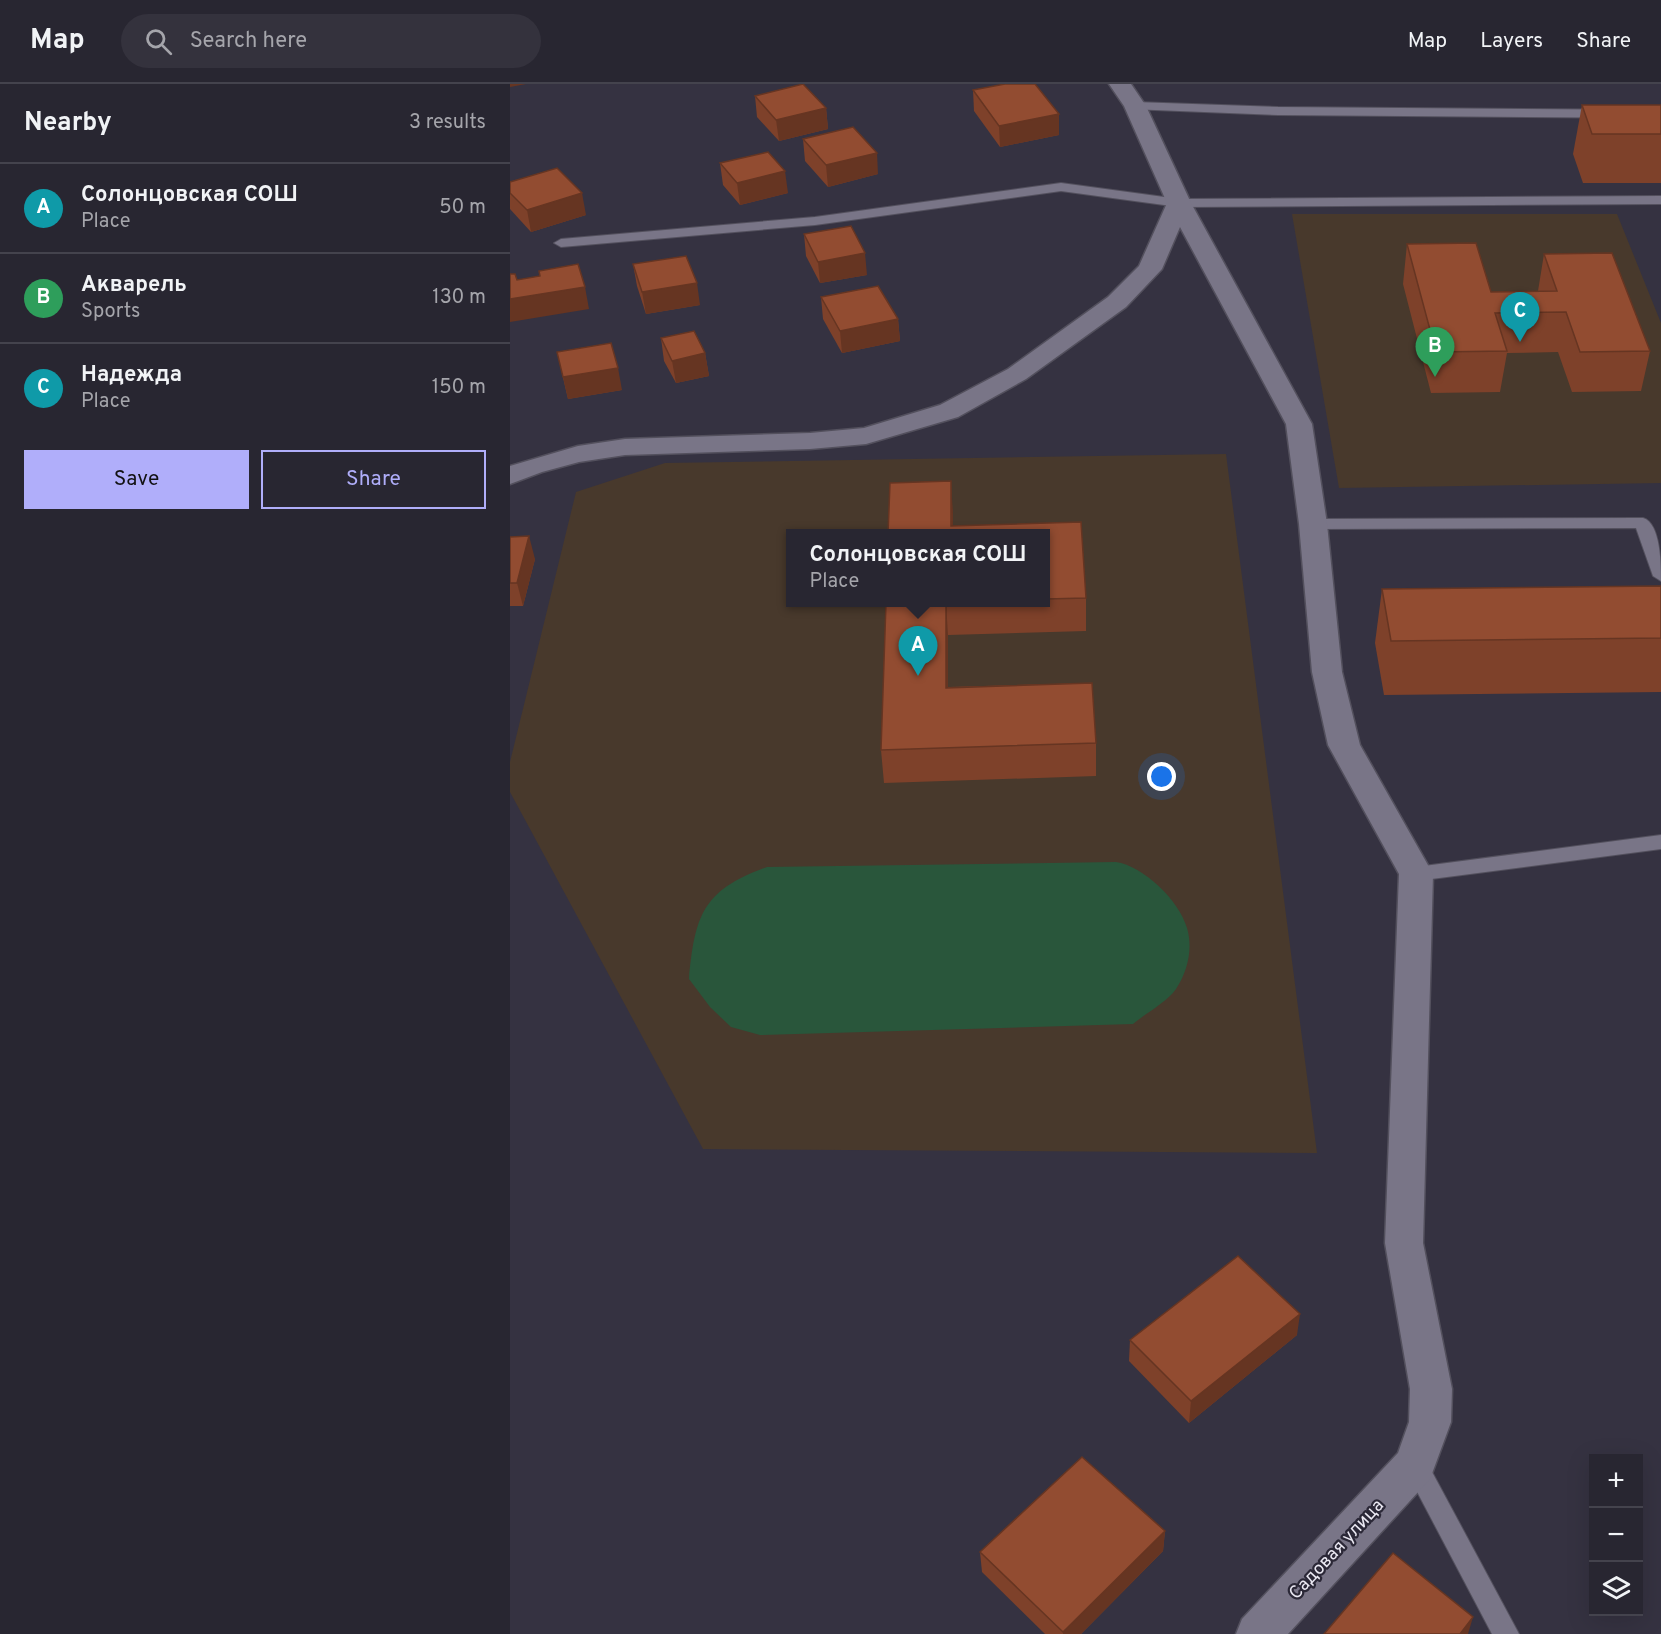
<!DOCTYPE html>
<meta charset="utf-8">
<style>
:root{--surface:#282631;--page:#34323d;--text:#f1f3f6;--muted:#a5a5ab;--line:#44434d;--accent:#b0aefa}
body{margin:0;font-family:Overpass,sans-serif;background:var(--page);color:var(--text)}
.controls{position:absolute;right:18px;bottom:18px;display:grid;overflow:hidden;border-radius:0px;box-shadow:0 6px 24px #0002}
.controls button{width:54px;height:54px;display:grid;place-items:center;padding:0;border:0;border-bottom:2px solid var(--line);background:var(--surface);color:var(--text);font:30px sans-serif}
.you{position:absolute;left:652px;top:693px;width:21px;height:21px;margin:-15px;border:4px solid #fff;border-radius:50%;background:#1a73e8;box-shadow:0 0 0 9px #1a73e833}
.badge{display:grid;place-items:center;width:39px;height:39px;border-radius:50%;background:var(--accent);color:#fff;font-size:20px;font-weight:700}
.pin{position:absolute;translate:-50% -50px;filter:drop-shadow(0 2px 3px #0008)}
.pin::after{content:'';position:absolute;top:32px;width:21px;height:18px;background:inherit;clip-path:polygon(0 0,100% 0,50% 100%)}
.popup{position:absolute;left:276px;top:445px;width:264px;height:78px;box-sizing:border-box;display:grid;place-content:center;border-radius:0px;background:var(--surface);filter:drop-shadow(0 2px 4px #0005);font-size:20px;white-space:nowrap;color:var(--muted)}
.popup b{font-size:22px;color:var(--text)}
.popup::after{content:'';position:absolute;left:50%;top:100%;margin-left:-12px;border:12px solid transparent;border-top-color:var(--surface)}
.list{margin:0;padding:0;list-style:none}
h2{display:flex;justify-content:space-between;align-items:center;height:78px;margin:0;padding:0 24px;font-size:26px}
h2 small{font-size:20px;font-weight:400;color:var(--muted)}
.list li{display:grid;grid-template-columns:39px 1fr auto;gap:18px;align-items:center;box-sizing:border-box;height:90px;padding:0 24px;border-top:2px solid var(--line)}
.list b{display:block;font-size:22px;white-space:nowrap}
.list p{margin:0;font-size:20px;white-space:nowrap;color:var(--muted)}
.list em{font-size:20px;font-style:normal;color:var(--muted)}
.actions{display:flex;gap:12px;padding:18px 24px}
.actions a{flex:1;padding:14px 0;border:2px solid var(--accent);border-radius:0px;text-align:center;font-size:21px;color:var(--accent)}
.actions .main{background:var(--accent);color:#111}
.icon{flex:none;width:33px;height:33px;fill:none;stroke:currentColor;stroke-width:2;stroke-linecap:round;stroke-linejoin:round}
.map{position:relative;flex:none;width:1151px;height:1550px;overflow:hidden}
header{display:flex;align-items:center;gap:36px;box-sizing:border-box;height:84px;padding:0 30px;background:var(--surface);border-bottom:2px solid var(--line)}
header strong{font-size:28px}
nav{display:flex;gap:33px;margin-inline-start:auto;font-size:21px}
.search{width:420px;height:54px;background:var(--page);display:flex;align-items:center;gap:15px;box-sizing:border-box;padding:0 21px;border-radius:33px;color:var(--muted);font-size:22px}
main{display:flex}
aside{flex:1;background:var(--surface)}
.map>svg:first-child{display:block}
</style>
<header>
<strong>Map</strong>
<div class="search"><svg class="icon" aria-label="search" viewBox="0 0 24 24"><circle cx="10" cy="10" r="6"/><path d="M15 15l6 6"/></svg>Search here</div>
<nav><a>Map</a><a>Layers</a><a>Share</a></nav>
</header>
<main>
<aside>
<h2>Nearby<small>3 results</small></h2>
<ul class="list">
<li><span class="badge" style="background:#0f9aa8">A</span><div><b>Солонцовская СОШ</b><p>Place</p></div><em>50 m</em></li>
<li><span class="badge" style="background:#2e9e5b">B</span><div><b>Акварель</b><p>Sports</p></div><em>130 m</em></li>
<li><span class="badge" style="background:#0f9aa8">C</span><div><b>Надежда</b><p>Place</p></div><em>150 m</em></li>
</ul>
<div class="actions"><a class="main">Save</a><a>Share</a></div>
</aside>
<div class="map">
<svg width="1151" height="1550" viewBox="0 0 1151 1550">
<rect width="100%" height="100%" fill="#353241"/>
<!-- education -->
<g fill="#48392c" fill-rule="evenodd">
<polygon points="782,130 1107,130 1151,239 1151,399 829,404"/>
<path d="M716 370 807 1069 193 1065 0 708V678L66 408 155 379ZM280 450H536V518H280Z"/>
</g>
<!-- green -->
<path fill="#29563b" d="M606 778C633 782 669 816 677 844 683 864 678 887 666 905 657 918 636 929 623 940L250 951 221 943 200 923 179 895C185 831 193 806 257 783Z"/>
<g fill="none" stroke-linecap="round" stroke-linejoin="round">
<!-- service casing -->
<g stroke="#53505d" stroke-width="2">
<g id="service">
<polygon points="625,18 768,23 1151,26 1151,34 768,31 620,25 619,22"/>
<polygon points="551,99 669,115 1151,112 1151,120 669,123 551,107 305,141 51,163 44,159 51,155 305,133"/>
<path d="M1133 434C1151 439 1151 482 1151 497L1143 492 1126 444 803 445 795 440 803 435Z"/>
<polygon points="1151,751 1151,765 906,797 899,795 896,790 899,785 906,783"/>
<polygon points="905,1370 914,1373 1009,1550 982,1550 893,1381 896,1373"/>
</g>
</g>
<!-- minor casing -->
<g stroke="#53505d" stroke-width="3">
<polygon id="minor" points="599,0 621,0 636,22 681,119 802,340 817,440 832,588 850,661 923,790 913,1159 942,1305 941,1338 920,1395 778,1550 726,1550 732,1535 888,1369 899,1338 900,1305 875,1159 889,790 818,661 802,588 789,440 776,340 670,143 652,185 616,223 516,295 448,333 356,360 300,365 115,371 69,378 32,388 0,400 0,382 68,362 115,355 300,349 354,344 430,321 498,285 598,213 629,182 657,119 614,22"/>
</g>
<!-- service -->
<use href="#service" fill="#797587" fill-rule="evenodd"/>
<!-- minor -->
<use href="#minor" fill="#797587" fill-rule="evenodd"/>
</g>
<!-- wall -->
<g fill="#7e412a">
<polygon points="463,6 549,30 549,51 490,63 464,27"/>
<polygon points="245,12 316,24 318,45 269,57 247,33"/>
<polygon points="1072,21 1151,21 1151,99 1073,99 1063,70"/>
<polygon points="293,55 368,90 318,103 295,77"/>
<polygon points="210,79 278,109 230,121 213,101"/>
<polygon points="0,98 76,131 21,148 0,125"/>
<polygon points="294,150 357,191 310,199 296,172"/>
<polygon points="897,160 981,208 1028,207 1034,170 1140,267 1131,307 1062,308 1048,268 997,269 990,308 921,309 893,200"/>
<polygon points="123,180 190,221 136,230 127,202"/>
<polygon points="311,213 388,235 390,257 332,269 313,235"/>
<polygon points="151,254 195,269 199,292 166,299 154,277"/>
<polygon points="47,268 112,306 58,315"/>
<polygon points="441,397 443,442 571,438 576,514 576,547 438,551 438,603 582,599 586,659 586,692 374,699 371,666 376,519 536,519 536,450 378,450 380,399"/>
<polygon points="0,453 25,475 13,522 0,522"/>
<polygon points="1151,502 1151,608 874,611 865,559 872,505"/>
<polygon points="787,1251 679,1339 619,1277 620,1256"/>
<polygon points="655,1447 653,1467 571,1550 535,1550 472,1488 470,1468"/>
</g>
<!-- shaded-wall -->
<g fill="#663522">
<polygon points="0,0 16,0 0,3"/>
<polygon points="316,24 318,45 269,57 266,36"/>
<polygon points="549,30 549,51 490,63 489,42"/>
<polygon points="367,69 368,90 318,103 316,81"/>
<polygon points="275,87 278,109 230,121 227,99"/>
<polygon points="72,109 76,131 21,148 17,126"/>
<polygon points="355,169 357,191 310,199 308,178"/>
<polygon points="187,199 190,221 136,230 132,208"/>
<polygon points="75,203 79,225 0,238 0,215"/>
<polygon points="388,235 390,257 332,269 330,247"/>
<polygon points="195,269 199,292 166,299 162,277"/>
<polygon points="108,284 112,306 58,315 53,293"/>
<polygon points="441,397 443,430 443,450 442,450"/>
<polygon points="19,452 25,475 13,522 7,499"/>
<polygon points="436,519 438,551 438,637 436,604"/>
<polygon points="790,1230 787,1251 679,1339 681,1317"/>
<polygon points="655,1447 653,1467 571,1550 553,1550 553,1548"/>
<polygon points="963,1533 958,1550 950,1550"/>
</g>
<!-- building -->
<g fill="#924c31" stroke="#663522" stroke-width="1.5">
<polygon points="293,0 316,24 266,36 245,12"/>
<polygon points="495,0 525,0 549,30 489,42 463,6"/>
<polygon points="1072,21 1151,21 1151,50 1082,50"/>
<polygon points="343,43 367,69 316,81 293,55"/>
<polygon points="258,68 275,87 227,99 210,79"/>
<polygon points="47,84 72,109 17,126 0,109 0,98"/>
<polygon points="341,142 355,169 308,178 294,150"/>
<polygon points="966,159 981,208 1047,207 1034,170 1102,169 1140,267 1070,268 1056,228 985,229 997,267 926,268 897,160"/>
<polygon points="176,172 187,199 132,208 123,180"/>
<polygon points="68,180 75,203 0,215 0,190 5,190 7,196 30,192 29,187"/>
<polygon points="368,202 388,235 330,247 311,213"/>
<polygon points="184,247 195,269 162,277 151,254"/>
<polygon points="101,259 108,284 53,293 47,268"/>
<polygon points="441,397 441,442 571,438 576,514 536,515 536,450 378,450 380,399"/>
<polygon points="19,452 7,499 0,499 0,453"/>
<polygon points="1151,502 1151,554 881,557 872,505"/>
<polygon points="376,519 436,519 436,604 582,599 586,659 371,666"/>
<polygon points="728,1172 790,1230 681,1317 620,1256"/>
<polygon points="572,1373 655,1447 553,1548 470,1468"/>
<polygon points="883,1469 963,1533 950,1550 814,1550"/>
</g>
<g text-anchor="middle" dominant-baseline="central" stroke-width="4.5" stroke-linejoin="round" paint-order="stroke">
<!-- near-street labels -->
<g font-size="18" fill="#ebe9f3" stroke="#2b2837">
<text transform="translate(827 1466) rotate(-47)">Садовая улица</text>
</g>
</g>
</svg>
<div class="controls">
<button>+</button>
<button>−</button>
<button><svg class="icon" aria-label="layers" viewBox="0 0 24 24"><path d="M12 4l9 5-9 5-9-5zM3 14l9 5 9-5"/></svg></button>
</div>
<div class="you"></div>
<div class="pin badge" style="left:408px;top:592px;background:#0f9aa8">A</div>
<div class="popup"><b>Солонцовская СОШ</b>Place</div>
<div class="pin badge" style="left:925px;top:293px;background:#2e9e5b">B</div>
<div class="pin badge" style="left:1010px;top:258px;background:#0f9aa8">C</div>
</div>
</main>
